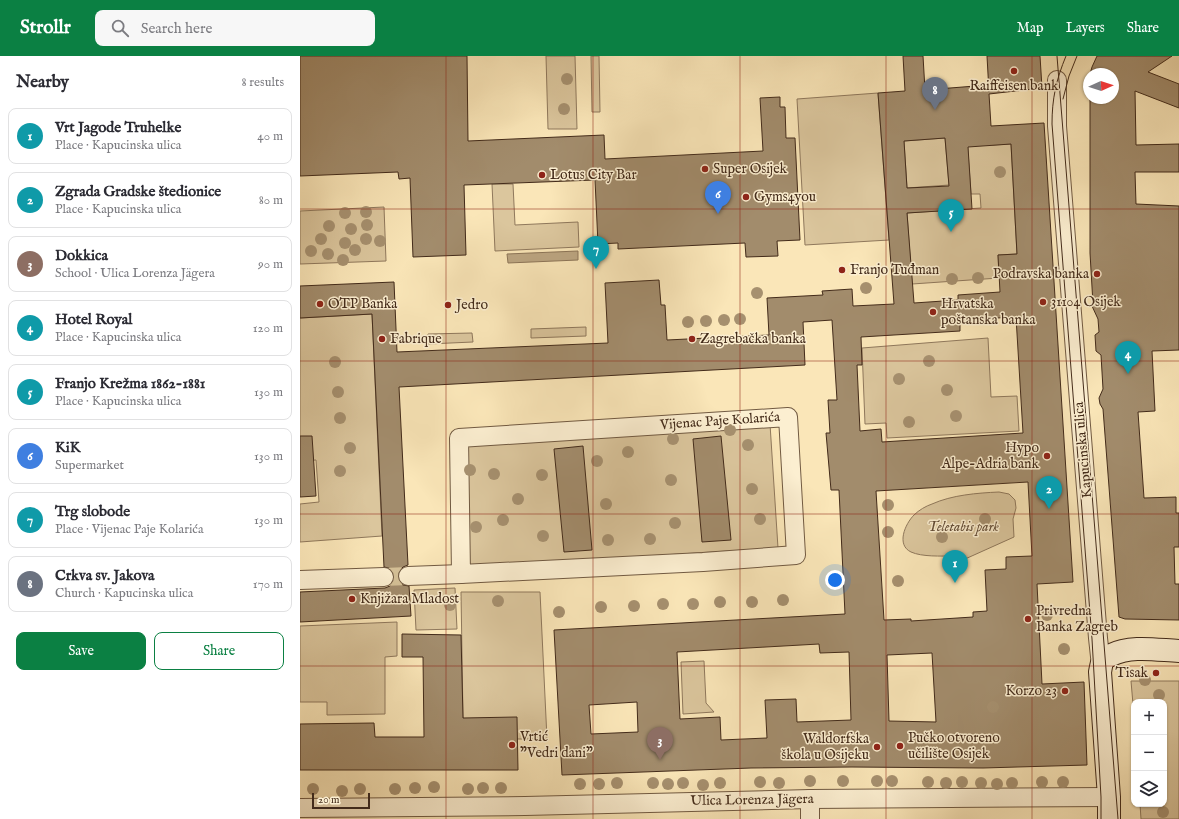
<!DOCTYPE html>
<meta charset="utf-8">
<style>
:root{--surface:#fff;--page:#f7f7f7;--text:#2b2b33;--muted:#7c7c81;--line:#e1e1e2;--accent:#0b8043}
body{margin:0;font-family:"IM FELL English",serif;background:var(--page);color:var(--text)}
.controls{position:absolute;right:12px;bottom:12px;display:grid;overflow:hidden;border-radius:8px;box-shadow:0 1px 3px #0004}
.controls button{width:36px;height:36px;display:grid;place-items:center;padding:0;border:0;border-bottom:1px solid var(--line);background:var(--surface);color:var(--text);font:20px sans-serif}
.compass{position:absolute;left:783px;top:12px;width:36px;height:36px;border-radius:50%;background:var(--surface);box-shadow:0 1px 3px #0004;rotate:87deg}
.scale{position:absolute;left:12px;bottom:10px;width:58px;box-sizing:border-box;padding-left:4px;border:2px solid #432b1a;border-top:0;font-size:11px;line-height:14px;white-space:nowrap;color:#432b1a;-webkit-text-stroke:3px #fcefd1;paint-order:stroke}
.you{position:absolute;left:535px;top:524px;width:14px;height:14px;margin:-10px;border:3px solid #fff;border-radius:50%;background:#1a73e8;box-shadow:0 0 0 6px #1a73e833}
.badge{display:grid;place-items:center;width:26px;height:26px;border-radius:50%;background:var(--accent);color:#fff;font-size:13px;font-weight:700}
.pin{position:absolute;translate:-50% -33px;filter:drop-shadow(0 1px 2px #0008)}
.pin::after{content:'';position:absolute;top:21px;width:14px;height:12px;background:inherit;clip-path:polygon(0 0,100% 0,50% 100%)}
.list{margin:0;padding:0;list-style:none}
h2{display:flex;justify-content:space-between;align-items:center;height:52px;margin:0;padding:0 16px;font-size:17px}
h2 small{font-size:13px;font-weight:400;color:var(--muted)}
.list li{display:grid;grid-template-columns:26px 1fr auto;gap:12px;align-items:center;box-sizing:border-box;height:56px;margin:0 8px 8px;padding:0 8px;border:1px solid var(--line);border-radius:8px}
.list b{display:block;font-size:15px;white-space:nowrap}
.list p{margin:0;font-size:13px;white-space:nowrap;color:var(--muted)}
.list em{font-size:13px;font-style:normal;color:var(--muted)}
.actions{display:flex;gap:8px;padding:12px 16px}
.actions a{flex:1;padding:9px 0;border:1px solid var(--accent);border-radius:8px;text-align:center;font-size:14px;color:var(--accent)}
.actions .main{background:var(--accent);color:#fff}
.icon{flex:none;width:22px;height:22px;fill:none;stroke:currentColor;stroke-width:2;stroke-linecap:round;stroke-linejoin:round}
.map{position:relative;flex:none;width:879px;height:763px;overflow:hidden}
header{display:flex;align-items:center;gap:24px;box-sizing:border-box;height:56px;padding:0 20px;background:var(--accent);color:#fff}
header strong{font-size:19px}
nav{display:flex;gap:22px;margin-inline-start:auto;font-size:14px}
.search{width:280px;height:36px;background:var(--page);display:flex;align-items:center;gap:10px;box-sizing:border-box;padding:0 14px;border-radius:8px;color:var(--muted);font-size:15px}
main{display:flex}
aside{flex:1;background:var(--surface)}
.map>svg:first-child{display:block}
</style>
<header>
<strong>Strollr</strong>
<div class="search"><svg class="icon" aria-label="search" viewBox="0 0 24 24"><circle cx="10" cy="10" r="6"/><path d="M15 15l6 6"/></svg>Search here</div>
<nav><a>Map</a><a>Layers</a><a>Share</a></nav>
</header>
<main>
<aside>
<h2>Nearby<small>8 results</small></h2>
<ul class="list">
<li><span class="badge" style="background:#0f9aa8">1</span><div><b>Vrt Jagode Truhelke</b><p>Place · Kapucinska ulica</p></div><em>40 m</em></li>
<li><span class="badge" style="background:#0f9aa8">2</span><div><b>Zgrada Gradske štedionice</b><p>Place · Kapucinska ulica</p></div><em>80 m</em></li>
<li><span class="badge" style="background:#8d6e63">3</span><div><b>Dokkica</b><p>School · Ulica Lorenza Jägera</p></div><em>90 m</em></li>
<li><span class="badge" style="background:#0f9aa8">4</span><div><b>Hotel Royal</b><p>Place · Kapucinska ulica</p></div><em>120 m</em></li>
<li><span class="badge" style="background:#0f9aa8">5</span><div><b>Franjo Krežma 1862-1881</b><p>Place · Kapucinska ulica</p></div><em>130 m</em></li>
<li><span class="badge" style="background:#3f7fe0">6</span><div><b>KiK</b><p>Supermarket</p></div><em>130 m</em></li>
<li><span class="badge" style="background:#0f9aa8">7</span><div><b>Trg slobode</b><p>Place · Vijenac Paje Kolarića</p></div><em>130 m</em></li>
<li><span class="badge" style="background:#6b7280">8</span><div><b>Crkva sv. Jakova</b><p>Church · Kapucinska ulica</p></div><em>170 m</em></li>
</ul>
<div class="actions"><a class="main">Save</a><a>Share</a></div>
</aside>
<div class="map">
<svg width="879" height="763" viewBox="0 0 879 763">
<rect width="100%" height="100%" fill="#fae6b8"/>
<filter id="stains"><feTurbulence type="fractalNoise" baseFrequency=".005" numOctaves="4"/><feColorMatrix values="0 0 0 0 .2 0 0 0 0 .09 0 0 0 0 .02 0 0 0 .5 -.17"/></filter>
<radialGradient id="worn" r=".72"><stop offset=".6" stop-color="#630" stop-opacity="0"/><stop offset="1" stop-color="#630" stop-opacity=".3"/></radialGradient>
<!-- green -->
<g fill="#dbc69d" stroke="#8f785c">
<polygon points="246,0 275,0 277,73 248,73"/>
<polygon points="291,0 299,0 300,56 292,56"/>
<polygon points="578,37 589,184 505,189 497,43"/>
<polygon points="667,81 693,89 711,88 717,198 698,199 699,222 612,228 607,157 681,152 680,138 671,138"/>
<polygon points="645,82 649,129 607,132 604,85"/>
<polygon points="192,128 213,128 215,169 278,166 279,191 195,195"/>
<polygon points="84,151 86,205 0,208 0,155"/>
<polygon points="72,258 82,480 0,486 0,448 19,446 16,404 0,405 0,262"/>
<polygon points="286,271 286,280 231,282 231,273"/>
<polygon points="172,277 173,286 128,288 128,278"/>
<polygon points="688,282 691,341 717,340 719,375 587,382 586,367 565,368 562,292"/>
<polygon points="470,368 478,492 166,511 162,386"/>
<path d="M699 436 709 438 715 444 716 452 713 463 714 481 654 508V500C641 500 622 501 611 496 596 489 605 468 614 459 619 454 626 450 632 448 652 439 677 437 699 436Z"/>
<polygon points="155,532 157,573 116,574 114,534"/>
<polygon points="161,536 240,536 247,683 217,683 163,662"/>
<polygon points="97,566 97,600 85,601 85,658 27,659 27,646 0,646 0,570"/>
<polygon points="404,605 406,647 414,656 383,658 381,606"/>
<polygon points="831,625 879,625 879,763 841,763 840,748 864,748 864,646 834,646 834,660"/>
</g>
<!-- water -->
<polygon fill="#bca682" stroke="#8c7558" points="278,195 278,204 208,207 207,198"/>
<!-- building -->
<g fill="#a28c6c" stroke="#432b1a" fill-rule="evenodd">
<polygon points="0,0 167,0 168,85 304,79 305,103 463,95 460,42 480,41 480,51 485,51 486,82 495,82 500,184 477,185 478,200 446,201 445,187 318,193 318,187 298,188 295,124 164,129 166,199 113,201 110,122 99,123 98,116 0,120"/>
<path d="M603 0H623L625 34 688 29 689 36 687 0H740L742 32 689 38 691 70 744 67 773 526 737 528 742 628 784 626 787 709 683 712 552 711 451 712 262 719 254 574 545 558 539 434H531L526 377H530L528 344H537L532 264 503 266 505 309 99 331 108 509 103 511 99 515 98 521 99 526 103 529 109 530 111 560 0 566V536L85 532 90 530 93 526 94 521 93 515 89 512 84 511 72 258 0 262V230L94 226 97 296 308 287 305 227 359 224 361 249H365L367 284 469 279 467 242 523 239 522 235 552 233 553 250 594 248 578 37 605 35ZM645 82 649 130 607 132 604 85ZM711 88 717 198 698 199 700 236 658 239V244L614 247 607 157 672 153 668 91ZM716 261 723 377 582 386 581 373 560 375 557 309H562L561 281 660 275V264ZM728 426 732 500 706 501V513L685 514 687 555 673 556V561L611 565V563L584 564 576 435ZM519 588 520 597 549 596 551 664 497 666 496 643 465 644 467 682 421 684 420 661 380 663 377 596ZM632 597 636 666 589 665 587 599ZM337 646 338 676 291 678 289 649Z"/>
<polygon points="797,0 872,0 848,16 879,28 879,52 835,35 836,89 879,88 879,116 835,116 836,148 879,150 879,294 852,295 855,355 838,356 844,442 876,441 876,457 879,457 879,491 874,491 875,528 879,528 879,564 825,563 819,561 803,353 800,348 799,342 803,333 801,299 796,295 795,279 799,276 798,263 792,250 793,248 790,197 790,42 813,42 813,18 790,18 792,11"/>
<polygon points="0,380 12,380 16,440 0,441"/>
<polygon points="421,380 431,484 402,486 393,383"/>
<polygon points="283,390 292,494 264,496 254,393"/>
<polygon points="102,578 161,579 163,662 217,661 218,714 0,714 0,668 74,667 75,681 124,681 123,601 102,601"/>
</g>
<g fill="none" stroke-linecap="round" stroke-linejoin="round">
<!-- street-tunnel -->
<polyline stroke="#d5c198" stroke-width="18" stroke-dasharray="18 9" stroke-linecap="butt" points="84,521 108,520"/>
<!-- street casing -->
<g stroke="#715a42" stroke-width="20">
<g id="street">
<polyline points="757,24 757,70 798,582 801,610"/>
<polygon points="488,361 496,499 403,506 161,518 159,382"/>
<polyline points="108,520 161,518"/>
<polyline points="0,524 84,521"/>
<polyline points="510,743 510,763"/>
<polyline points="0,752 225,750 510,743 809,741"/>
</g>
</g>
<!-- secondary casing -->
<g stroke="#432b1a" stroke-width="24">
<path id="secondary" d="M809 763V741L800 616C801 612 801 605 805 602 807 600 809 600 811 599 831 589 857 594 879 595"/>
</g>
<!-- street -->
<use href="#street" stroke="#fcefd1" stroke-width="18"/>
<!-- secondary -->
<use href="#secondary" stroke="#fcefd1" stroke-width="22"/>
<!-- tram -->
<g stroke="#432b1a" stroke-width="1">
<polyline points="757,0 818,763"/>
<path d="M766 0C756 24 752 43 752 68L792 583 801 741V763"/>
<polyline points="763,43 769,20 777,0"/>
</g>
</g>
<!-- trees -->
<g fill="#a6906f">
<circle cx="267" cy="23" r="6"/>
<circle cx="264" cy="53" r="6"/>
<circle cx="700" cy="116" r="6"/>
<circle cx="66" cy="156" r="6"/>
<circle cx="45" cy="157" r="6"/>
<circle cx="67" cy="169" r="6"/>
<circle cx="29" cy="170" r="6"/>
<circle cx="51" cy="173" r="6"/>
<circle cx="21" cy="183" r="6"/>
<circle cx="66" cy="183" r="6"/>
<circle cx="80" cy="185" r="6"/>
<circle cx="45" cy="187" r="6"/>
<circle cx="55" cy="194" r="6"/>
<circle cx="11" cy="195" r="6"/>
<circle cx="28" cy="198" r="6"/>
<circle cx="43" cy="204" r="6"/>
<circle cx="678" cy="222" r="6"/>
<circle cx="652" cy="223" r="6"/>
<circle cx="566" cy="232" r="6"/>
<circle cx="457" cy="237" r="6"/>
<circle cx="440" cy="263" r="6"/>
<circle cx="424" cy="264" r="6"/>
<circle cx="406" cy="265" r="6"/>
<circle cx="388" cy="266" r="6"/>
<circle cx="629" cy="305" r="6"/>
<circle cx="35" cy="306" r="6"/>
<circle cx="599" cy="323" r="6"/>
<circle cx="647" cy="334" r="6"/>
<circle cx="38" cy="336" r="6"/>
<circle cx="656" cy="360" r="6"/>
<circle cx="40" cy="362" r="6"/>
<circle cx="609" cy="366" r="6"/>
<circle cx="430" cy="374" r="6"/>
<circle cx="373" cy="383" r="6"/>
<circle cx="448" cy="389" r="6"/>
<circle cx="50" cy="392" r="6"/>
<circle cx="328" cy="396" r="6"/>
<circle cx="297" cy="405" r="6"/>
<circle cx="170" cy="414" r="6"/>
<circle cx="40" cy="415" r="6"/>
<circle cx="194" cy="418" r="6"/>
<circle cx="242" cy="419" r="6"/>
<circle cx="371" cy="424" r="6"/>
<circle cx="452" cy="433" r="6"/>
<circle cx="218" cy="443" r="6"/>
<circle cx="306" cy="448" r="6"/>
<circle cx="588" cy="449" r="6"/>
<circle cx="460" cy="463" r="6"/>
<circle cx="685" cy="463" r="6"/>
<circle cx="203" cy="464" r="6"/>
<circle cx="375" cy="467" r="6"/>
<circle cx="176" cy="471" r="6"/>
<circle cx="588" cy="476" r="6"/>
<circle cx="243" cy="480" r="6"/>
<circle cx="642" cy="481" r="6"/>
<circle cx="350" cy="483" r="6"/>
<circle cx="308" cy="484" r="6"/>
<circle cx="598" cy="525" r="6"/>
<circle cx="483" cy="544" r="6"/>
<circle cx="198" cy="545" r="6"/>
<circle cx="420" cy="546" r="6"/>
<circle cx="452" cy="546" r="6"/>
<circle cx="363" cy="548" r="6"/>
<circle cx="393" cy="548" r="6"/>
<circle cx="150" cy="549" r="6"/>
<circle cx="334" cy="550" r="6"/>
<circle cx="301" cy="551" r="6"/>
<circle cx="259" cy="556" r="6"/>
<circle cx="747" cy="559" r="6"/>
<circle cx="764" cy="593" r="6"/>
<circle cx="845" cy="624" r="6"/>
<circle cx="859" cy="639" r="6"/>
<circle cx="693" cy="651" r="6"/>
<circle cx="510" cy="725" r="6"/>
<circle cx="543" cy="725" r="6"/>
<circle cx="577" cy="725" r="6"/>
<circle cx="592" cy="725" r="6"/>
<circle cx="460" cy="726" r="6"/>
<circle cx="628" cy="726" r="6"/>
<circle cx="662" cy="726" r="6"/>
<circle cx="742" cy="726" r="6"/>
<circle cx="763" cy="726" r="6"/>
<circle cx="317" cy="727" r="6"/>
<circle cx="353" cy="727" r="6"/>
<circle cx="383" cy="727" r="6"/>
<circle cx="420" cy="727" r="6"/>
<circle cx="479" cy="727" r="6"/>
<circle cx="646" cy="727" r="6"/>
<circle cx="681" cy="727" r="6"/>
<circle cx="712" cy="727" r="6"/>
<circle cx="280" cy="728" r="6"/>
<circle cx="299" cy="728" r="6"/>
<circle cx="368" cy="728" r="6"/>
<circle cx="697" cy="728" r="6"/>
<circle cx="403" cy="729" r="6"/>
<circle cx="134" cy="731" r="6"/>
<circle cx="115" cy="732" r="6"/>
<circle cx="183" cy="732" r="6"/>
<circle cx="201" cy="732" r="6"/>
<circle cx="13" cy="733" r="6"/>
<circle cx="60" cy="733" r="6"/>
<circle cx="95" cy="733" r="6"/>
<circle cx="168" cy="733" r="6"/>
<circle cx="42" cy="735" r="6"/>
<circle cx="863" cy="756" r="6"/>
</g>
<!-- grid -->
<path fill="none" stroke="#8f2418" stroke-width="1" stroke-opacity="0.55" d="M146 0V763M293 0V763M440 0V763M586 0V763M732 0V763M0 153H879M0 305H879M0 458H879M0 610H879"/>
<!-- markers -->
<g fill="#8f2418" stroke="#fcefd1" stroke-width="1.5">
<circle cx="714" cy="15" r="4"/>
<circle cx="405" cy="113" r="4"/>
<circle cx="242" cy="119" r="4"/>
<circle cx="446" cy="141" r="4"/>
<circle cx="542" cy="214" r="4"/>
<circle cx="797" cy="218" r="4"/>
<circle cx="743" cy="246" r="4"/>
<circle cx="20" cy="248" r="4"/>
<circle cx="148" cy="249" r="4"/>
<circle cx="633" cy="256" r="4"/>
<circle cx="82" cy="283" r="4"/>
<circle cx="392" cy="283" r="4"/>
<circle cx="747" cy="400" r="4"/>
<circle cx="52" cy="543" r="4"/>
<circle cx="728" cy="563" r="4"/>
<circle cx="856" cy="617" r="4"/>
<circle cx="765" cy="635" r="4"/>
<circle cx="212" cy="689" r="4"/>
<circle cx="600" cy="690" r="4"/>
<circle cx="577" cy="691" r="4"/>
</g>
<g text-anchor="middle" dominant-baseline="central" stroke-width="3" stroke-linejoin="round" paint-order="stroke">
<!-- poi labels -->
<g font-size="14" fill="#432b1a" stroke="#fcefd1" text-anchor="start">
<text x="714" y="30" text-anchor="middle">Raiffeisen bank</text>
<text x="413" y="113">Super Osijek</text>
<text x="250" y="119">Lotus City Bar</text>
<text x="454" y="141">Gyms4you</text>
<text x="550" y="214">Franjo Tuđman</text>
<text x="789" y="218" text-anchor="end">Podravska banka</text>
<text x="751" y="246">31104 Osijek</text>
<text x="28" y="248">OTP Banka</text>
<text x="641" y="248">Hrvatska<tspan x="641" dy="16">poštanska banka</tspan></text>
<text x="156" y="249">Jedro</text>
<text x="90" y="283">Fabrique</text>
<text x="400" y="283">Zagrebačka banka</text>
<text x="739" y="392" text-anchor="end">Hypo<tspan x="739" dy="16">Alpe-Adria bank</tspan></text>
<text x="60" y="543">Knjižara Mladost</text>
<text x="736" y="555">Privredna<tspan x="736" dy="16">Banka Zagreb</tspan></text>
<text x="848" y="617" text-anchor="end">Tisak</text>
<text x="757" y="635" text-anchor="end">Korzo 23</text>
<text x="220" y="681">Vrtić<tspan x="220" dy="16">"Vedri dani"</tspan></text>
<text x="608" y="682">Pučko otvoreno<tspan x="608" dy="16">učilište Osijek</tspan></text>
<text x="569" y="683" text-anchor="end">Waldorfska<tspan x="569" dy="16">škola u Osijeku</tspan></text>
</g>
<!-- street labels -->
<g font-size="14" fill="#432b1a" stroke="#fcefd1">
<text transform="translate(420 365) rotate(-4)">Vijenac Paje Kolarića</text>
<text transform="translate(783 394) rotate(-95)">Kapucinska ulica</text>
<text transform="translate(452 744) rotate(-1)">Ulica Lorenza Jägera</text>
</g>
<!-- park labels -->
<g font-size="14" font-style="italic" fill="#614a34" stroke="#fcefd1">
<text x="663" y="471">Teletabis park</text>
</g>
</g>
<rect width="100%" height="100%" filter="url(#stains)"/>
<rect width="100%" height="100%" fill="url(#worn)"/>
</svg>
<div class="controls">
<button>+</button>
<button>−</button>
<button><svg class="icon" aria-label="layers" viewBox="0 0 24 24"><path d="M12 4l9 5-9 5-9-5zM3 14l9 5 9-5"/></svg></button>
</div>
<svg class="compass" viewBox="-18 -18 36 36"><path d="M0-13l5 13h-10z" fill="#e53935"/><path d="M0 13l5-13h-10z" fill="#7c7c81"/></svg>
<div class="scale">20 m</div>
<div class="you"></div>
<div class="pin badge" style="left:655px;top:527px;background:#0f9aa8">1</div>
<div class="pin badge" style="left:749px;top:453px;background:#0f9aa8">2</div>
<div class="pin badge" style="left:360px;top:704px;background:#8d6e63">3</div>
<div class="pin badge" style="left:828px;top:318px;background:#0f9aa8">4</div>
<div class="pin badge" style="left:651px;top:176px;background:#0f9aa8">5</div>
<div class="pin badge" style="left:418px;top:158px;background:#3f7fe0">6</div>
<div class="pin badge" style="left:296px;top:213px;background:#0f9aa8">7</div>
<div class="pin badge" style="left:635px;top:54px;background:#6b7280">8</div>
</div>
</main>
